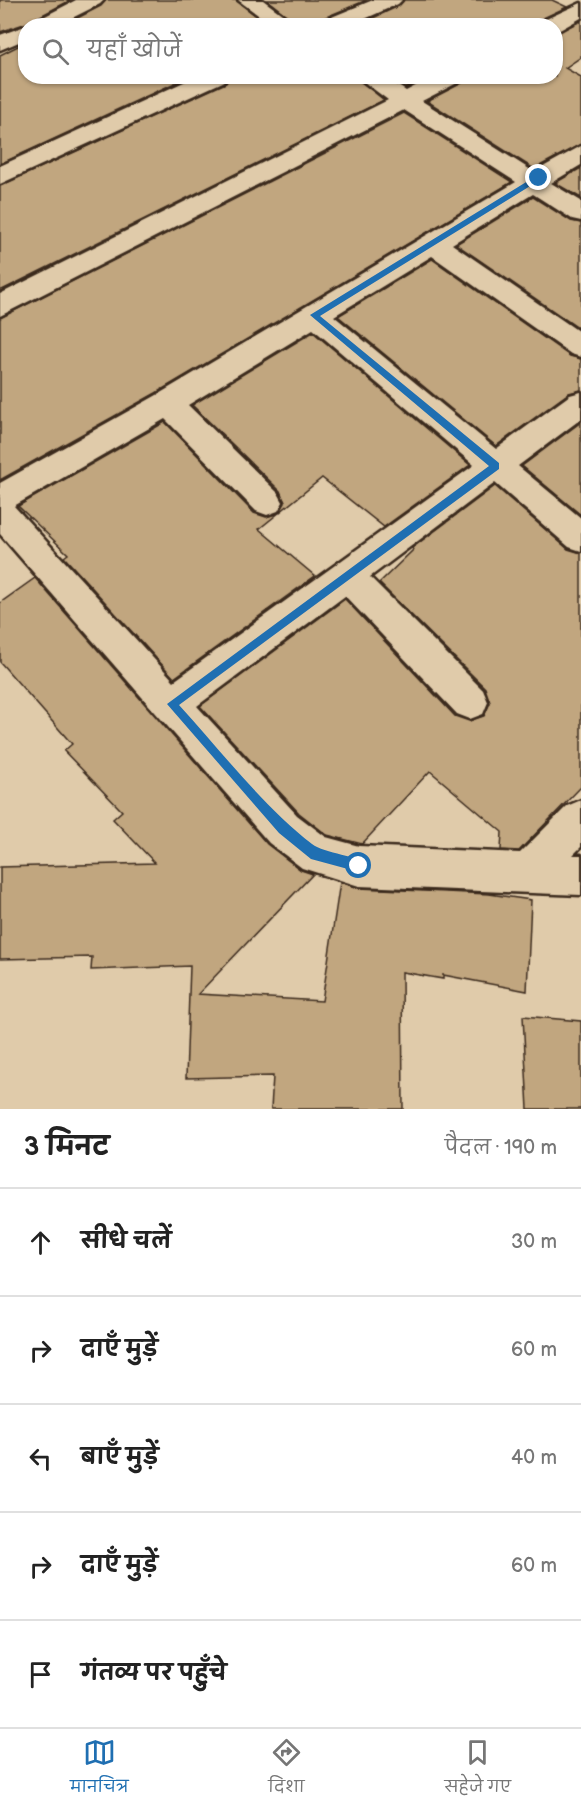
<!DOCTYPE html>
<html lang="hi">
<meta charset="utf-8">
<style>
:root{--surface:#fff;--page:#f6f6f6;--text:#222;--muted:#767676;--line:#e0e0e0;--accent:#1f6fb2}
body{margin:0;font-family:"Balsamiq Sans","Playpen Sans Deva",sans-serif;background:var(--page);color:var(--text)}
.stop{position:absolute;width:18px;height:18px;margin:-14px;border:4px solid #1f6fb2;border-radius:50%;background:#fff}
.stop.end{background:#1f6fb2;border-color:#fff;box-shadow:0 2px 6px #0008}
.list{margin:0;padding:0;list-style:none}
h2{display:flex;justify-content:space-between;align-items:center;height:78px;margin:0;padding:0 24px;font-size:26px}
h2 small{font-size:20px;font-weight:400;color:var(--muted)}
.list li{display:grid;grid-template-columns:39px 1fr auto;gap:18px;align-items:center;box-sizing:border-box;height:108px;padding:0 24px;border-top:2px solid var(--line)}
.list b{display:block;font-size:22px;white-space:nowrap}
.list em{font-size:20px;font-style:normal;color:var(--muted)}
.icon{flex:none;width:33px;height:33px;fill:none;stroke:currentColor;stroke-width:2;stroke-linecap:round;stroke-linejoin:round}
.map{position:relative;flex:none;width:581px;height:1109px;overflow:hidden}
.search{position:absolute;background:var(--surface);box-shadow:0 2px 4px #0004;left:18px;right:18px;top:18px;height:66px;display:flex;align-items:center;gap:15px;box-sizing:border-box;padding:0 21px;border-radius:24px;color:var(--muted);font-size:22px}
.sheet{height:618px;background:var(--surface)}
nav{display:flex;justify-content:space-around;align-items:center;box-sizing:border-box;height:84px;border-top:2px solid var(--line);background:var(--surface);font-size:16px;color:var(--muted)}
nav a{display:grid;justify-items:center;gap:3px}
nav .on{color:var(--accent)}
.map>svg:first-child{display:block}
</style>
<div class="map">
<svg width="581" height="1109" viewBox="0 0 581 1109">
<rect width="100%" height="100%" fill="#e0cbaa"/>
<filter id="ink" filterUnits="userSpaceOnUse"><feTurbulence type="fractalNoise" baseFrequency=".0167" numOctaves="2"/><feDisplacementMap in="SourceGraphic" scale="12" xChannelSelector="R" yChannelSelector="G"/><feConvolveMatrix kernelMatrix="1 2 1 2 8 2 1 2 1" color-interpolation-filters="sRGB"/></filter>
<g filter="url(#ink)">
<!-- building -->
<g fill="#c1a67f" stroke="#3b2a1e" stroke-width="1.5">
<polygon points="0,0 71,0 27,23 0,32"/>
<polygon points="106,0 236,0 269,26 62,26 101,6"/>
<polygon points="267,0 367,0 321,19 318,26 300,26"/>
<polygon points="404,0 552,0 567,7 541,19 538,26 356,26 399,6"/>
<polygon points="581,21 581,57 565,68 581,77 581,144 534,169 427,101 462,83 466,76 555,76 555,33"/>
<polygon points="26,42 26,76 190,76 0,164 0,55"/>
<polygon points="230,76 354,76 384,100 0,291 0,186 226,83"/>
<polygon points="388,76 428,76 406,88"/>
<polygon points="404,113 512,182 156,393 0,480 0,318"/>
<polygon points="581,168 581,198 555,183"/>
<polygon points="533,197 571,221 581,223 581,330 456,244"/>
<polygon points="432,259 570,356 581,359 581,390 569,393 496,446 338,316"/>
<polygon points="313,332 470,465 384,527 322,478 259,529 315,576 174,678 64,557 68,554 18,506 165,422 254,513 266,517 279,513 285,503 280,491 192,405"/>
<polygon points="581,422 581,515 522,466"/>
<polygon points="495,486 568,549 581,553 581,787 519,851 501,850 502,832 430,771 362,844 327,835 299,813 200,706 345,599 455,716 469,721 484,716 490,703 485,688 379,583 413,550 412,548"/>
<polygon points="35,578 267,844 301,870 313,874 198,994 322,1001 340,882 359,888 489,894 531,900 527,991 443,975 443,979 402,972 403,1109 271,1109 273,1076 186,1078 190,966 91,970 92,957 0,959 0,867 155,863 113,819 122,811 64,751 72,744 0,662 0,603"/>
<polygon points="523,1016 581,1021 581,1109 528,1109"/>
</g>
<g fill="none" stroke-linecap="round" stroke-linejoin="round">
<!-- minor casing -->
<g stroke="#3b2a1e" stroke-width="5">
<g id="minor">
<polygon points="76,0 104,0 100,4 56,26 26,26 26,39 0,50 0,35 28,25"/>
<polygon points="238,0 263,0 298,26 273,26"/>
<polygon points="373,0 402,0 398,4 349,26 320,26 322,21"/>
<polygon points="581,3 581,18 558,31 556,31 556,26 540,26 542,21"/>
<polygon points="197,76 228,76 225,81 0,184 0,166"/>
<path d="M356 76H383L406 91 434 76H464L461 81 422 101 534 172 581 146V165L551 183 581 201V221L572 219 533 194 452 244 581 333V357L571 354 432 256 334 316 496 449 570 395 581 392V419L518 466 581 518V551L569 547 495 483 370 577 483 690 488 702 483 714 470 719 457 714 345 596 197 706 297 815 326 837 359 846 520 853 567 806 581 800V847L573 855H581V895L359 886 302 868 269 843 0 534V483L157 395 516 182 404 110 0 316V294L388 100ZM313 329 474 465 174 681 14 506 165 419 256 511 267 515 278 511 283 502 278 493 188 405Z"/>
</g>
</g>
<!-- minor -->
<use href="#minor" fill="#e0cbaa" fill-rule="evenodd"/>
</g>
</g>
<!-- route -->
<path fill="#1f6fb2" d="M536 176 543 178 320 316 499 463V469L179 705C222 752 262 805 312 844 324 854 361 855 365 866L359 872 311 859 279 833 167 704 489 466 310 315Z"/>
</svg>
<div class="stop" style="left:359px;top:866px"></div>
<div class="stop end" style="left:539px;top:178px"></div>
<div class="search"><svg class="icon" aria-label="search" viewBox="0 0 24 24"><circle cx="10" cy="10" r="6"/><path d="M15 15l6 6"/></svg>यहाँ खोजें</div>
</div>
<section class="sheet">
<h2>3 मिनट<small>पैदल · 190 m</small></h2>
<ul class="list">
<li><svg class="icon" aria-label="ahead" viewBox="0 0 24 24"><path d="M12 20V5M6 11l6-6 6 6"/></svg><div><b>सीधे चलें</b></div><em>30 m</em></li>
<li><svg class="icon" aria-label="right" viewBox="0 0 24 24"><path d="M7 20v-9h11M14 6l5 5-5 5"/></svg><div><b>दाएँ मुड़ें</b></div><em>60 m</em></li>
<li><svg class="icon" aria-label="left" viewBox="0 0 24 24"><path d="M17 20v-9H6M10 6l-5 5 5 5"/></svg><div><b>बाएँ मुड़ें</b></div><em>40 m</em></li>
<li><svg class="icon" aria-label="right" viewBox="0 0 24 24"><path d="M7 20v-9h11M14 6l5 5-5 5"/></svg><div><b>दाएँ मुड़ें</b></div><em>60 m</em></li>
<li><svg class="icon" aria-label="arrive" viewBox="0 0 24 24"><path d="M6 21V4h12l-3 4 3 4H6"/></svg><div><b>गंतव्य पर पहुँचे</b></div></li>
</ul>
</section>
<nav>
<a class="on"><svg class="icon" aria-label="map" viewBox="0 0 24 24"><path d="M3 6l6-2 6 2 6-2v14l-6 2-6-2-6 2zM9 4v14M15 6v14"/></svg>मानचित्र</a>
<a><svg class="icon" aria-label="directions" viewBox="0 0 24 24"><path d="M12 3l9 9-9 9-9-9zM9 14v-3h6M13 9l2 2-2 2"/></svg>दिशा</a>
<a><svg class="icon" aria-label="saved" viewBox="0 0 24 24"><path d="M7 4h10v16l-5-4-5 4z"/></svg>सहेजे गए</a>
</nav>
